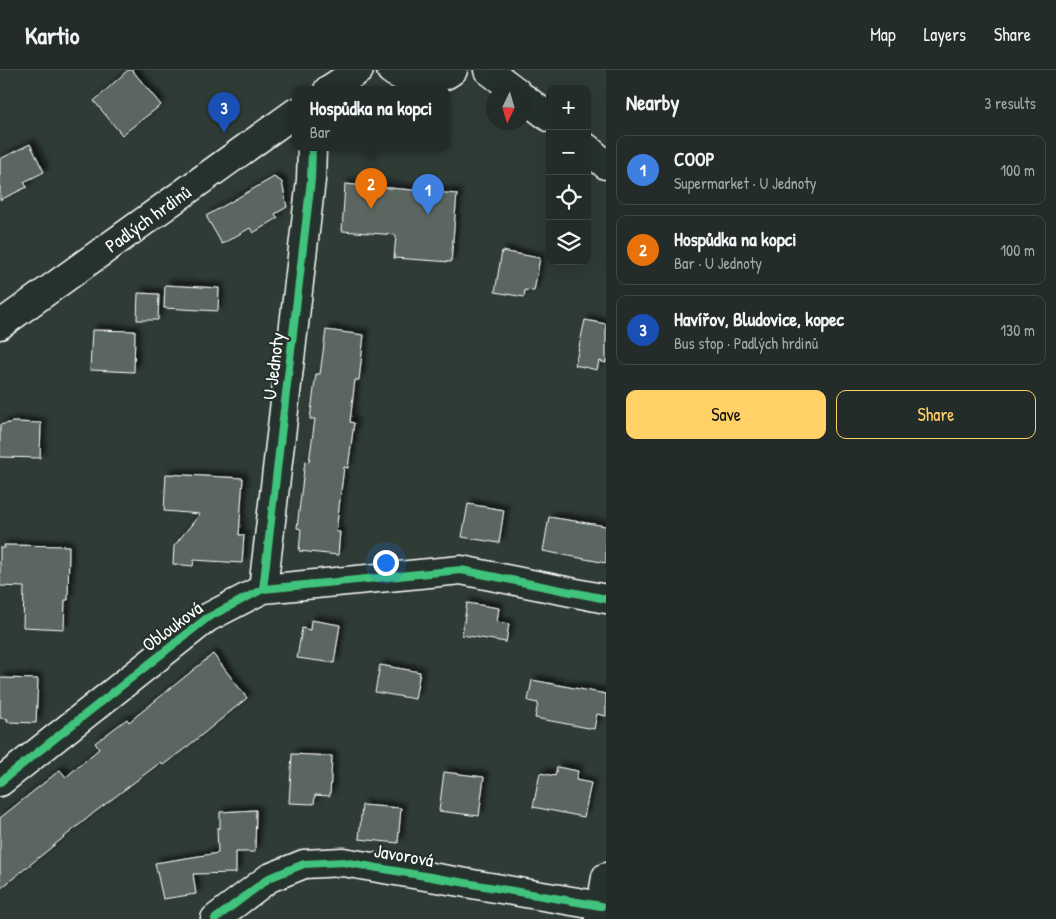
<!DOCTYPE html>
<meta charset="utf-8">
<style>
:root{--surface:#232c28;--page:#2b3430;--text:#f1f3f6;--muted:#a3a7a8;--line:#404845;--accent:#ffd166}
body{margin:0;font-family:"Patrick Hand",sans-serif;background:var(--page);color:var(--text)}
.controls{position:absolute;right:15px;top:15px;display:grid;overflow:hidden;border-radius:10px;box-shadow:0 5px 20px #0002}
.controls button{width:45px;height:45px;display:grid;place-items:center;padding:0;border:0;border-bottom:1px solid var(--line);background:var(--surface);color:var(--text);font:25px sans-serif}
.compass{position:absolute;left:486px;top:15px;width:45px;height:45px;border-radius:50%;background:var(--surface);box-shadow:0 5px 20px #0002;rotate:185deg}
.you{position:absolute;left:385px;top:492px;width:18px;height:18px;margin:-12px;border:4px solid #fff;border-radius:50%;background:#1a73e8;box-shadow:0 0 0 8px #1a73e833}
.badge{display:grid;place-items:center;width:32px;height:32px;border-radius:50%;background:var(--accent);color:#fff;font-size:16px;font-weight:700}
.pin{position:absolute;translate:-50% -41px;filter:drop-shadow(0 1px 2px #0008)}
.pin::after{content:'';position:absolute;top:26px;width:18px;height:15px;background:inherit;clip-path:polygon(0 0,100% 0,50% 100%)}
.popup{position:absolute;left:292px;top:16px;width:158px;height:65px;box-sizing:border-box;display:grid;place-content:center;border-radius:10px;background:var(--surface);filter:drop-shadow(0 1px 4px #0005);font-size:16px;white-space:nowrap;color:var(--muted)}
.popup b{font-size:19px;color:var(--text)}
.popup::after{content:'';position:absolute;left:50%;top:100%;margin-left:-10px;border:10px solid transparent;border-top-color:var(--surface)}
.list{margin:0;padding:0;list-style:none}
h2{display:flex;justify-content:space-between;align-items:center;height:65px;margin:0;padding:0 20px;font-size:21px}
h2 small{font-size:16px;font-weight:400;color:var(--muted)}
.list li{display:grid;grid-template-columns:32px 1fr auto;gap:15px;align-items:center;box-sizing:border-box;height:70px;margin:0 10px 10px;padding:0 10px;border:1px solid var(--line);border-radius:10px}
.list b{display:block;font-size:19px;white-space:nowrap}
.list p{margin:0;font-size:16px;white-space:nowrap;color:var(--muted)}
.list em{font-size:16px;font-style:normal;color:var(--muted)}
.actions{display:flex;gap:10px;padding:15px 20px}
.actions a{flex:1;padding:11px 0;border:1px solid var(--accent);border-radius:10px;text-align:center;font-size:18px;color:var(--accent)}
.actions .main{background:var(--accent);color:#111}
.icon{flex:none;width:28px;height:28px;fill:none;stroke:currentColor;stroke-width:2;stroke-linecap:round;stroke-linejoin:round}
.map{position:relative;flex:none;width:606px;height:849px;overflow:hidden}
header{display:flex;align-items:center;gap:30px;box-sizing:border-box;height:70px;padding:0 25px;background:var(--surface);border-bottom:1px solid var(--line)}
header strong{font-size:24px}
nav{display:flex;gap:28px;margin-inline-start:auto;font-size:18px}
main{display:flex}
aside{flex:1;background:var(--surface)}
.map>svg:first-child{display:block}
</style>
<header>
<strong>Kartio</strong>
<nav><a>Map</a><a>Layers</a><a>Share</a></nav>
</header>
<main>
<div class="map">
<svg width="606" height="849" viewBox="0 0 606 849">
<defs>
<filter id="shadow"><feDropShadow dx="4.5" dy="-4.5" stdDeviation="2.5" flood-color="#0009"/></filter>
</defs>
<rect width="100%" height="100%" fill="#2f3b35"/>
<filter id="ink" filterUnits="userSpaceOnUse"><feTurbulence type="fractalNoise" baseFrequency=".02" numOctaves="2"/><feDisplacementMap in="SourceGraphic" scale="10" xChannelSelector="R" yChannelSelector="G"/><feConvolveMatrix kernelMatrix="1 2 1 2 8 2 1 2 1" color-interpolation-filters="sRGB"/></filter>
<g filter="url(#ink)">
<!-- building -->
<g fill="#5b6661" stroke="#fff" filter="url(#shadow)">
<polygon points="128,0 132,0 161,35 122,65 94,31"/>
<polygon points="30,74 44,102 24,112 27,117 0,130 0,89"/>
<polygon points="274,107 282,112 287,137 275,144 278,148 253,163 250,158 222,174 206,146"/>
<polygon points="345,114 457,124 451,192 394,188 396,165 342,161"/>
<polygon points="502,181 540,188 534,221 525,220 524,227 495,222"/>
<polygon points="165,215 219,218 218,241 164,238"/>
<polygon points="138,223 159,224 158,250 137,250"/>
<polygon points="585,250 606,254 606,293 599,291 597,300 575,295"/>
<polygon points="92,260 135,261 134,302 90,300"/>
<polygon points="326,260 364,265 359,310 355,310 350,352 354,353 348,398 344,397 336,462 340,462 338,485 299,481 301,459 297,458 305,391 309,392 315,349 310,349 316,304 320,304"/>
<polygon points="13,352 41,353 40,388 0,387 0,355"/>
<polygon points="166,404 243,408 239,465 244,465 242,493 194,490 193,496 173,494 174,476 200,444 164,441"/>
<polygon points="468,434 504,440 499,473 462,467"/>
<polygon points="549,447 606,456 606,493 543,481"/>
<polygon points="4,475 69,476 68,530 65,530 64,559 23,557 24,517 0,516 0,478 5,478"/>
<polygon points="467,533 499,538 497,552 509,554 506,572 462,565"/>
<polygon points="311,550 340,555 334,593 297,588 302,558 310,560"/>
<polygon points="213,584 247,628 187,677 163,695 161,692 95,742 0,819 0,748 60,700 66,707 99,679 95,673 127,649 129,652"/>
<polygon points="380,595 420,602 415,629 375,622"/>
<polygon points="0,608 38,609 36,653 7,652 8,649 0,648"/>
<polygon points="532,610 606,624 606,646 597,644 594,659 535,648 538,633 528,631"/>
<polygon points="292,684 332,686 330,726 315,725 314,734 289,733"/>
<polygon points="557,697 578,701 576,710 591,713 584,747 533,737 540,703 555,706"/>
<polygon points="444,702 484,707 479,746 439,741"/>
<polygon points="362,735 401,738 398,773 359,769"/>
<polygon points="256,740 255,782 236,782 236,803 193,804 196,824 163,829 155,793 218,783 217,758 220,758 220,742"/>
</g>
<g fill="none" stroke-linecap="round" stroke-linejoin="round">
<!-- street casing -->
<g stroke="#fff" stroke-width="31">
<g id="street">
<polyline points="263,519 311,110 312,78"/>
<polyline points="0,712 207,548 263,519 461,500 606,529"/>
<polyline points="215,849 269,808 304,794 343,792 601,836"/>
<polyline points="599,849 606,807"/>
</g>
</g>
<!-- secondary casing -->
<g stroke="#fff" stroke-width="31">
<g id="secondary">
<polyline points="328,20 359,0"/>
<path id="s1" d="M0 255 296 42"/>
</g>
</g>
<!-- primary casing -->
<g stroke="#fff" stroke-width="31">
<g id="primary">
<path d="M391 0C406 12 438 13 453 0"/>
<polyline points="488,0 517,22"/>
<polyline points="524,28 550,48"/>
<polyline points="587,78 606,95"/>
</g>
</g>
<!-- street -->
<use href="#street" stroke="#26332d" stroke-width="28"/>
<!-- secondary -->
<use href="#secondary" stroke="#26332d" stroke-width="28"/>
<!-- primary -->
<use href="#primary" stroke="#26332d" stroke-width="28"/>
<!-- cycleway casing -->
<g stroke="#26332d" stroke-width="11">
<g id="cycleway">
<polyline points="263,519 311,110 312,78"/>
<polyline points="0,712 207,548 263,519 461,500 606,529"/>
<polyline points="215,849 269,808 304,794 343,792 601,836"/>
</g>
</g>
<!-- cycleway -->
<use href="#cycleway" stroke="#40c37c" stroke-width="8"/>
</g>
</g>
<g text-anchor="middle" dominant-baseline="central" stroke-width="4.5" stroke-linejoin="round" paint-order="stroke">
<!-- street labels -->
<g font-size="19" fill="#fff" stroke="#26332d">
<text stroke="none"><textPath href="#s1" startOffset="182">Padlých hrdinů</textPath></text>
<text transform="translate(273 296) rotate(-83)">U Jednoty</text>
<text transform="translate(172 556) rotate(-37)">Oblouková</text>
<text transform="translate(404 785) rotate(10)">Javorová</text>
</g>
</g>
</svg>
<div class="controls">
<button>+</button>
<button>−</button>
<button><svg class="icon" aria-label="locate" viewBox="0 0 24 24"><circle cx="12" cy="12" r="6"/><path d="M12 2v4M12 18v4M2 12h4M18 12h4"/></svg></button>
<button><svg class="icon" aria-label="layers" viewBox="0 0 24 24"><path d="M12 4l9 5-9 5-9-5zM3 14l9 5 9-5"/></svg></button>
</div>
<svg class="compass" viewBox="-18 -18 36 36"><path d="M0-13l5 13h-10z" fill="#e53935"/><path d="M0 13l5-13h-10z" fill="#a3a7a8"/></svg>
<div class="you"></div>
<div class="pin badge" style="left:428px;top:145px;background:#3f7fe0">1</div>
<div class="pin badge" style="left:371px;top:139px;background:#e8710a">2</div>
<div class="popup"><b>Hospůdka na kopci</b>Bar</div>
<div class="pin badge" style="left:224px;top:63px;background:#1a4fb4">3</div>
</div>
<aside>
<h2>Nearby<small>3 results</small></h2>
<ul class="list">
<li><span class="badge" style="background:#3f7fe0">1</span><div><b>COOP</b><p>Supermarket · U Jednoty</p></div><em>100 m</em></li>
<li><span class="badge" style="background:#e8710a">2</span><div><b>Hospůdka na kopci</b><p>Bar · U Jednoty</p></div><em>100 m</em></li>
<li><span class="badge" style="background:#1a4fb4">3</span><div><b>Havířov, Bludovice, kopec</b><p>Bus stop · Padlých hrdinů</p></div><em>130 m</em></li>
</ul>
<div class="actions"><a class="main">Save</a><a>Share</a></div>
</aside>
</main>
